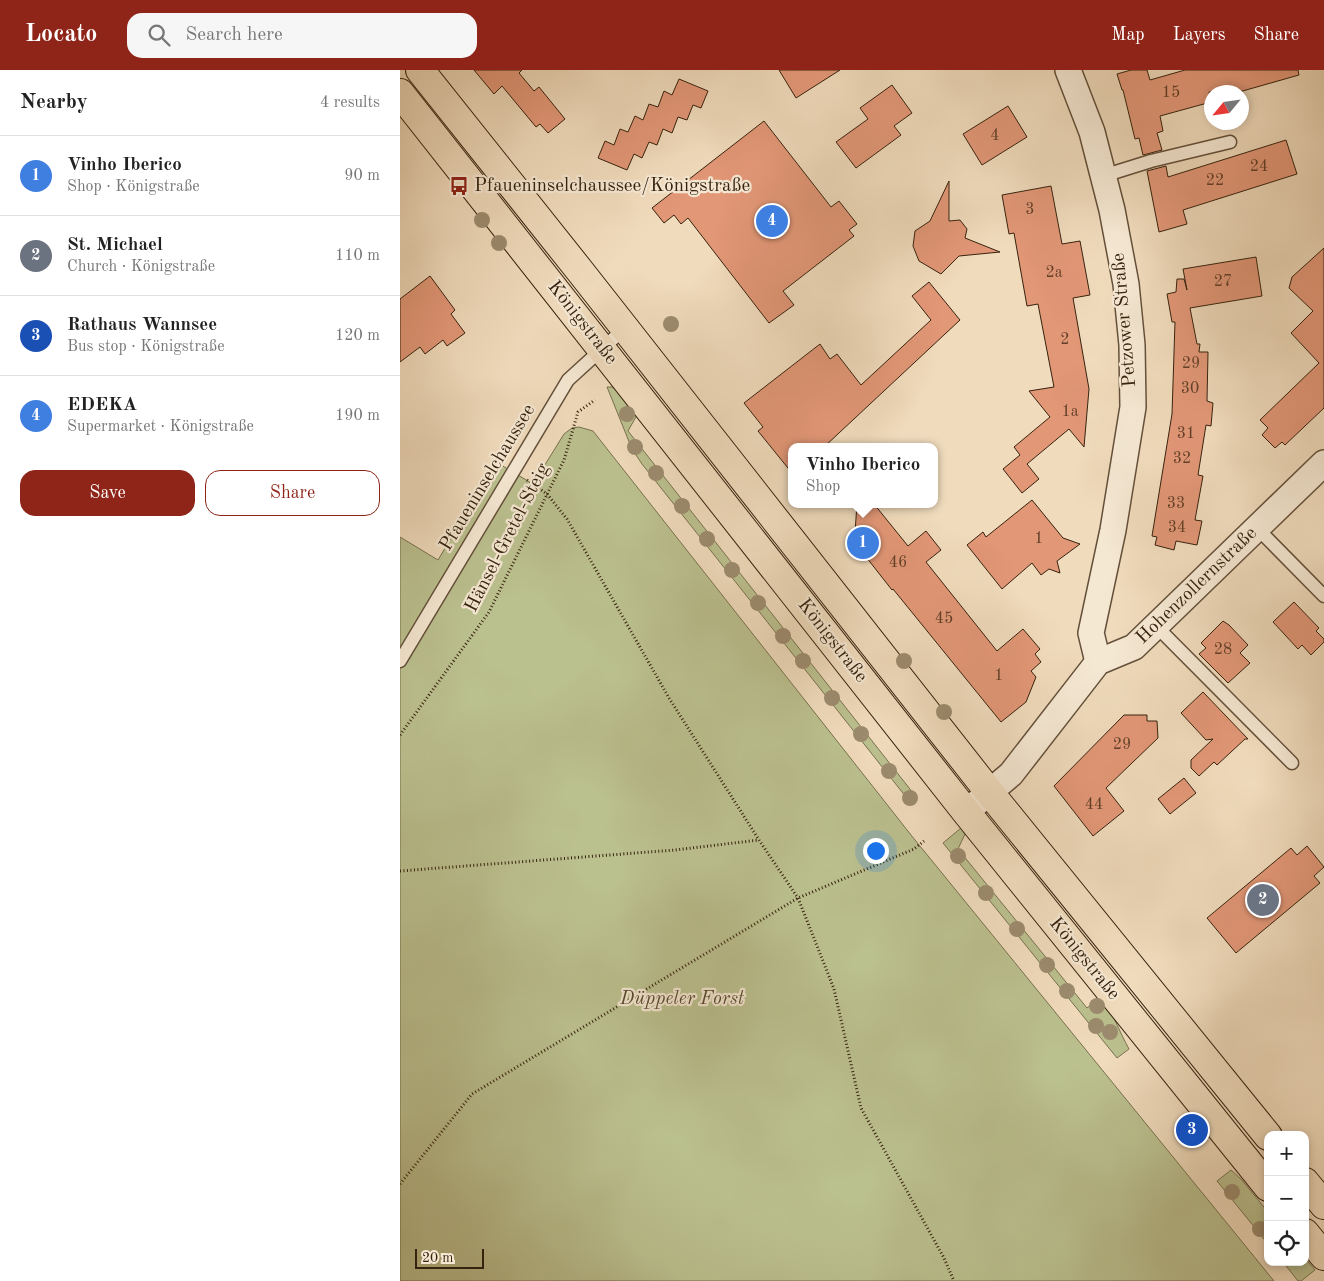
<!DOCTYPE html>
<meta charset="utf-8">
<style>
:root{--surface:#fff;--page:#f6f6f6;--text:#222;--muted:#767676;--line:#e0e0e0;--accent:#8f2418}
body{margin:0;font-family:"Old Standard TT",serif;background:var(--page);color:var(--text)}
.controls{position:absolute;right:15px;bottom:15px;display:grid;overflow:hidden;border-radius:10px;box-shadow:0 2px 8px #0003}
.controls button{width:45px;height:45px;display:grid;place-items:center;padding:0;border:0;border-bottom:1px solid var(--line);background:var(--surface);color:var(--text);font:25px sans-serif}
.compass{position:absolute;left:804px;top:15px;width:45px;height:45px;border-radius:50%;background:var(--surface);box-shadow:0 2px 8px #0003;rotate:241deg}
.scale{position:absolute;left:15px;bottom:12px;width:69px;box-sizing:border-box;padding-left:5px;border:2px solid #36220e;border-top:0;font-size:14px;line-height:18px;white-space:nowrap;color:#36220e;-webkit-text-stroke:4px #f5e8d3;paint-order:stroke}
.you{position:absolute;left:475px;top:780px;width:18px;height:18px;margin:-12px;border:4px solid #fff;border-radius:50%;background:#1a73e8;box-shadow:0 0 0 8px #1a73e833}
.badge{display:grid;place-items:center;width:32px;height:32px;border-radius:50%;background:var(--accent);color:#fff;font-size:16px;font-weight:700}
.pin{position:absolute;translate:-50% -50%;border:2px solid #fff;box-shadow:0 1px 5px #0006}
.popup{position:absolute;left:388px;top:373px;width:150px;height:65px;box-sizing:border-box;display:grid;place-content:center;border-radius:10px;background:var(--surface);filter:drop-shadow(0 1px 4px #0005);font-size:16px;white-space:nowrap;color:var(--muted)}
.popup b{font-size:19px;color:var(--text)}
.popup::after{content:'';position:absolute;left:50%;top:100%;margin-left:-10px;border:10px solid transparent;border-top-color:var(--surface)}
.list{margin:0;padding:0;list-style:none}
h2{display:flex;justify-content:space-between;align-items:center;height:65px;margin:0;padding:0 20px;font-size:21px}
h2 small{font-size:16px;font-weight:400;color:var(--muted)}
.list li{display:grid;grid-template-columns:32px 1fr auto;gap:15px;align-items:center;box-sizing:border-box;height:80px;padding:0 20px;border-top:1px solid var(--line)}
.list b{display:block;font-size:19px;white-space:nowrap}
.list p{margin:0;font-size:16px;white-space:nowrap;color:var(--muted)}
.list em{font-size:16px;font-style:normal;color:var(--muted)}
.actions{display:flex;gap:10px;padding:15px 20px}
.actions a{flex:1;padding:11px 0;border:1px solid var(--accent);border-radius:15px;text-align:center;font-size:18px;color:var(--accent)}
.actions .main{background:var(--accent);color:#fff}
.icon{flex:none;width:28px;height:28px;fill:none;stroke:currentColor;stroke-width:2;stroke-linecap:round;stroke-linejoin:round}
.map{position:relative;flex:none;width:924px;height:1211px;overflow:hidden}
header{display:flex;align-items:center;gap:30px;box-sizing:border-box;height:70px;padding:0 25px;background:var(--accent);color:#fff}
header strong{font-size:24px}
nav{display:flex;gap:28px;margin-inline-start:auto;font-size:18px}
.search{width:350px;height:45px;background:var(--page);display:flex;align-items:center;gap:12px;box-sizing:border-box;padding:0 18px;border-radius:15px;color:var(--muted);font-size:19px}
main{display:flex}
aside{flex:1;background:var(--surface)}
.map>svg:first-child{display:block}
</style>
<header>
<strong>Locato</strong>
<div class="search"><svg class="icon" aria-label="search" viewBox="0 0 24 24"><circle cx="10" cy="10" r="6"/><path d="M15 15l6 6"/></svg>Search here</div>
<nav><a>Map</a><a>Layers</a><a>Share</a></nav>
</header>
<main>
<aside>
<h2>Nearby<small>4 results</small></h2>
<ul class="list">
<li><span class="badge" style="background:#3f7fe0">1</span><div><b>Vinho Iberico</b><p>Shop · Königstraße</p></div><em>90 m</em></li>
<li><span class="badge" style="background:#6b7280">2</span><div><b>St. Michael</b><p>Church · Königstraße</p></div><em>110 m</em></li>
<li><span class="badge" style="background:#1a4fb4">3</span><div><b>Rathaus Wannsee</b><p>Bus stop · Königstraße</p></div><em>120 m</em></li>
<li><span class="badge" style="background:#3f7fe0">4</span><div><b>EDEKA</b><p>Supermarket · Königstraße</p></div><em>190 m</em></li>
</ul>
<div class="actions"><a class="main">Save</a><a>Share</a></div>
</aside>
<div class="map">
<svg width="924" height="1211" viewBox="0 0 924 1211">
<rect width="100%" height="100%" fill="#f0dbbc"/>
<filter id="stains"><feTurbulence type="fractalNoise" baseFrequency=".004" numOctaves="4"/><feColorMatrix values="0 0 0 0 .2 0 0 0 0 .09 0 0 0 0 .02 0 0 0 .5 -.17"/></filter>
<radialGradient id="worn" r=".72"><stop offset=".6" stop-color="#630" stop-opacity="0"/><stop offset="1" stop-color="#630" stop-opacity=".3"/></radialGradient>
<!-- green -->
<g fill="#bbc08f" stroke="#78714e">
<polygon points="207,317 212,317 217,319 237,345 228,361 517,728 510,732 242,394 232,379"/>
<polygon points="179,357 193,361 511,765 874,1211 0,1211 0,467 38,490 96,392 133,414 164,364 172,358"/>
<path d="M561 758 565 764 558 779 687 938 701 926C713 943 719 961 729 979L717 988 543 773Z"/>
<polygon points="831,1100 841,1109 868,1142 868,1174 817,1111"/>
<polygon points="905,1188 915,1200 901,1211 898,1211 883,1192 905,1192"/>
</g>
<!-- building -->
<g fill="#e29777" stroke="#36220e">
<polygon points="74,0 122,0 119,3 134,21 139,17 165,49 148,63 140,54 136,57 102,16 94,24"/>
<polygon points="379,0 440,0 396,28"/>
<polygon points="731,0 747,0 750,10 785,0 898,0 899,5 839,22 809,22 811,32 760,46 763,61 757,63 762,80 743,85 739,68 735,69 723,20 722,20 717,4"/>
<polygon points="279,9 308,21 301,38 293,35 287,50 278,47 272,63 263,59 257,75 249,72 242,88 234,84 227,100 198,88 205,71 214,75 220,59 228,62 235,46 243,50 249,34 258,37 264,21 272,25"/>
<polygon points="492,15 512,43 494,56 501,65 456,98 436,72 468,49 460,38"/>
<polygon points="608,36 627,67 582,95 563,64"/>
<polygon points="364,51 431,137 439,131 457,154 449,160 454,166 383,221 394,235 369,253 288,148 281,154 274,145 264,153 252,138"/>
<polygon points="886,70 897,104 783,140 787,154 759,162 747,101 766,96 768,107"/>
<polygon points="549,111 549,151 560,150 567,159 565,168 600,182 559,186 541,204 519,191 513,176 515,161 530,151"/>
<polygon points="651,116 662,174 680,171 690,225 673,228 689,319 684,377 669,359 627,394 639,409 622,423 603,399 620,385 614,377 650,347 629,321 654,317 638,234 627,236 614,163 609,164 602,125"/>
<polygon points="924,178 924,338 885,375 882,372 875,378 862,365 868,358 860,350 919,293 891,263 913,241 889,218 892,207"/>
<polygon points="856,187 862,226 790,238 797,274 800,274 799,282 808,282 807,331 813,333 811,356 806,355 798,405 803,406 795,450 802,451 797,475 776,471 774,480 755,475 757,467 752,466 772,344 775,252 772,252 767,224 776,222 777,209 784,209 787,220 783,199"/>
<polygon points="30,206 55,240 51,244 65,263 47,276 43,270 25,284 20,277 0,292 0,229"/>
<polygon points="529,212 560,250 424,377 392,377 392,403 358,361 363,357 344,333 420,274 430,289 437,284 461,315 531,250 512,226"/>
<polygon points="632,430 663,468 680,474 657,491 660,503 649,499 641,505 632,493 602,519 567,475 583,462 586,467"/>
<polygon points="457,434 474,434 508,476 526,461 541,480 526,492 597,581 623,559 640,579 635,584 641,592 631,601 636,607 626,632 601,652 493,519 492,520 459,478 454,477"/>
<polygon points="894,532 919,558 916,561 924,569 924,572 911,585 902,575 898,579 873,552"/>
<polygon points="823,551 829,555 848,575 840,583 850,593 828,613 799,584 806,578 801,573"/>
<polygon points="803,622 848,669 845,669 817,695 814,692 799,706 791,698 791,690 813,669 806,670 781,643"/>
<polygon points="724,645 747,645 747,651 757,651 758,668 706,718 724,741 693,766 654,716"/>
<polygon points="784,708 796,723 770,744 758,729"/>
<polygon points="907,776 924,797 914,806 920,813 836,883 807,848 891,778 897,785"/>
</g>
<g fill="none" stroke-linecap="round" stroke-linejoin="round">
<!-- lane casing -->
<g stroke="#64503a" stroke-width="15">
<g id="lane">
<polyline points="703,106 751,91 830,72"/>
<polyline points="857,458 924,526"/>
<polyline points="756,556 892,693"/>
<polyline points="0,591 168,310 225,258"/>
</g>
</g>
<!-- street casing -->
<g stroke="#64503a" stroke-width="28">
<g id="street">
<polyline points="668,0 692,62 712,140 726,214 732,275 733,337 713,460 691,563 698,592"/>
<polyline points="566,742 611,704 698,592 734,577 924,393"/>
</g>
</g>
<!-- primary casing -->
<g stroke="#36220e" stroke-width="30">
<g id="primary">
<polyline points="20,0 180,201 590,723 868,1066"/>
<polyline points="0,23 566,742 868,1117"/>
<polyline points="905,1112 924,1135"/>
<polyline points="905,1163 924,1186"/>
</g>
</g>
<!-- path -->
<g stroke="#36220e" stroke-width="3" stroke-dasharray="1 2.5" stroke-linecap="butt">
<polyline points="127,410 147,424 167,449 269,628 359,770 398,828 434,919 461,1038 544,1188 554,1211"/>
<polyline points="0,665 89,542 164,390 178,342 195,330"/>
<polyline points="0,801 275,780 359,770"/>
<polyline points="0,1114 72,1024 398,828 514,779 524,771"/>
</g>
<!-- lane -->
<use href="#lane" stroke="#f5e8d3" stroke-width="12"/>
<!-- street -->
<use href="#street" stroke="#f5e8d3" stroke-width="25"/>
<!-- primary -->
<use href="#primary" stroke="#f0dbbc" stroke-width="28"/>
</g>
<!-- trees -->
<g fill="#9c8b6e">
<circle cx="82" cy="150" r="8"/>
<circle cx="99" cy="173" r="8"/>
<circle cx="271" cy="254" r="8"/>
<circle cx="227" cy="344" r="8"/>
<circle cx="235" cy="377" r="8"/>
<circle cx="256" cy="403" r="8"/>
<circle cx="282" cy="436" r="8"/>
<circle cx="307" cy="469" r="8"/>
<circle cx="332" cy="500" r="8"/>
<circle cx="358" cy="533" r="8"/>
<circle cx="383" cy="566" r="8"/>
<circle cx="403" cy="591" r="8"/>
<circle cx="504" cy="591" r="8"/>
<circle cx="432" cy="628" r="8"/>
<circle cx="544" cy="642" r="8"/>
<circle cx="461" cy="664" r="8"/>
<circle cx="489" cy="701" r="8"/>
<circle cx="510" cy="728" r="8"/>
<circle cx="558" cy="786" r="8"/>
<circle cx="586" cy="823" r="8"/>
<circle cx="617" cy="859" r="8"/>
<circle cx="647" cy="895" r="8"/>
<circle cx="667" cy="921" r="8"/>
<circle cx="697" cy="936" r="8"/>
<circle cx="696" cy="956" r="8"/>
<circle cx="710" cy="962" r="8"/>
<circle cx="832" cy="1122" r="8"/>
<circle cx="860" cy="1159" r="8"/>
</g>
<!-- icons -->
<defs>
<g id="bus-bare" transform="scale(1.5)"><path d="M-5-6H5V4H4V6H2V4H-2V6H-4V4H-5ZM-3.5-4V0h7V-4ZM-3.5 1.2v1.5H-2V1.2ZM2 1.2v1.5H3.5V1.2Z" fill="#8f2418" stroke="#f5e8d3" stroke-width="2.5" paint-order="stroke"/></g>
</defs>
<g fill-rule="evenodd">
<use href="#bus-bare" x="59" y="116"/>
</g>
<g text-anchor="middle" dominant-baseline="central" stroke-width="4.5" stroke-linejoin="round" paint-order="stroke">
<!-- number labels -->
<g font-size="16" fill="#613f28">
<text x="771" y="23">15</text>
<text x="595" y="66">4</text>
<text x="859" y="97">24</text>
<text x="815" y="111">22</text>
<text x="630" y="140">3</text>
<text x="654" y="203">2a</text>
<text x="823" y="212">27</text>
<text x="665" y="270">2</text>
<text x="791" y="294">29</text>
<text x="790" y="319">30</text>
<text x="670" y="342">1a</text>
<text x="786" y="364">31</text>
<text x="782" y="389">32</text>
<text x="776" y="434">33</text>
<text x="777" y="458">34</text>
<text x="639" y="469">1</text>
<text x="498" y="493">46</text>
<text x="544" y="549">45</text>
<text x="823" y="580">28</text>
<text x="599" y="606">1</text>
<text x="722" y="675">29</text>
<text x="694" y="735">44</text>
</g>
<!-- poi labels -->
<g font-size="19" fill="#36220e" stroke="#f5e8d3" text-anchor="start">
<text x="74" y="116">Pfaueninselchaussee/Königstraße</text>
</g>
<!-- street labels -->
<g font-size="19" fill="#36220e" stroke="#f5e8d3">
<text transform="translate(725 250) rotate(-95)">Petzower Straße</text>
<text transform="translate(182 253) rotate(52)">Königstraße</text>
<text transform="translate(88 408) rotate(-59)">Pfaueninselchaussee</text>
<text transform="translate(108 468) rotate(-63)">Hänsel-Gretel-Steig</text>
<text transform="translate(797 516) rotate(-44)">Hohenzollernstraße</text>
<text transform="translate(432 571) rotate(52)">Königstraße</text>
<text transform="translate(684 889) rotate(51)">Königstraße</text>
</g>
<!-- park labels -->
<g font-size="19" font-style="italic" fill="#574a2e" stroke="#f5e8d3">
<text x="282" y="929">Düppeler Forst</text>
</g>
</g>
<rect width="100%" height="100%" filter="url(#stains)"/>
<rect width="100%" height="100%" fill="url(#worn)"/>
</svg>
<div class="controls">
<button>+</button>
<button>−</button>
<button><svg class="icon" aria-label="locate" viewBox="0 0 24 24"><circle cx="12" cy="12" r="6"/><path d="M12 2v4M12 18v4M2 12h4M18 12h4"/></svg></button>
</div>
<svg class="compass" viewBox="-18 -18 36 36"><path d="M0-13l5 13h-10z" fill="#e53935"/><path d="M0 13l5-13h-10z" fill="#767676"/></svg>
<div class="scale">20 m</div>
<div class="you"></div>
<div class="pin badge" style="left:463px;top:473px;background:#3f7fe0">1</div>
<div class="popup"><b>Vinho Iberico</b>Shop</div>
<div class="pin badge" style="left:863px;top:830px;background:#6b7280">2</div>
<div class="pin badge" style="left:792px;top:1060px;background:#1a4fb4">3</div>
<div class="pin badge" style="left:372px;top:151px;background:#3f7fe0">4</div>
</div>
</main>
